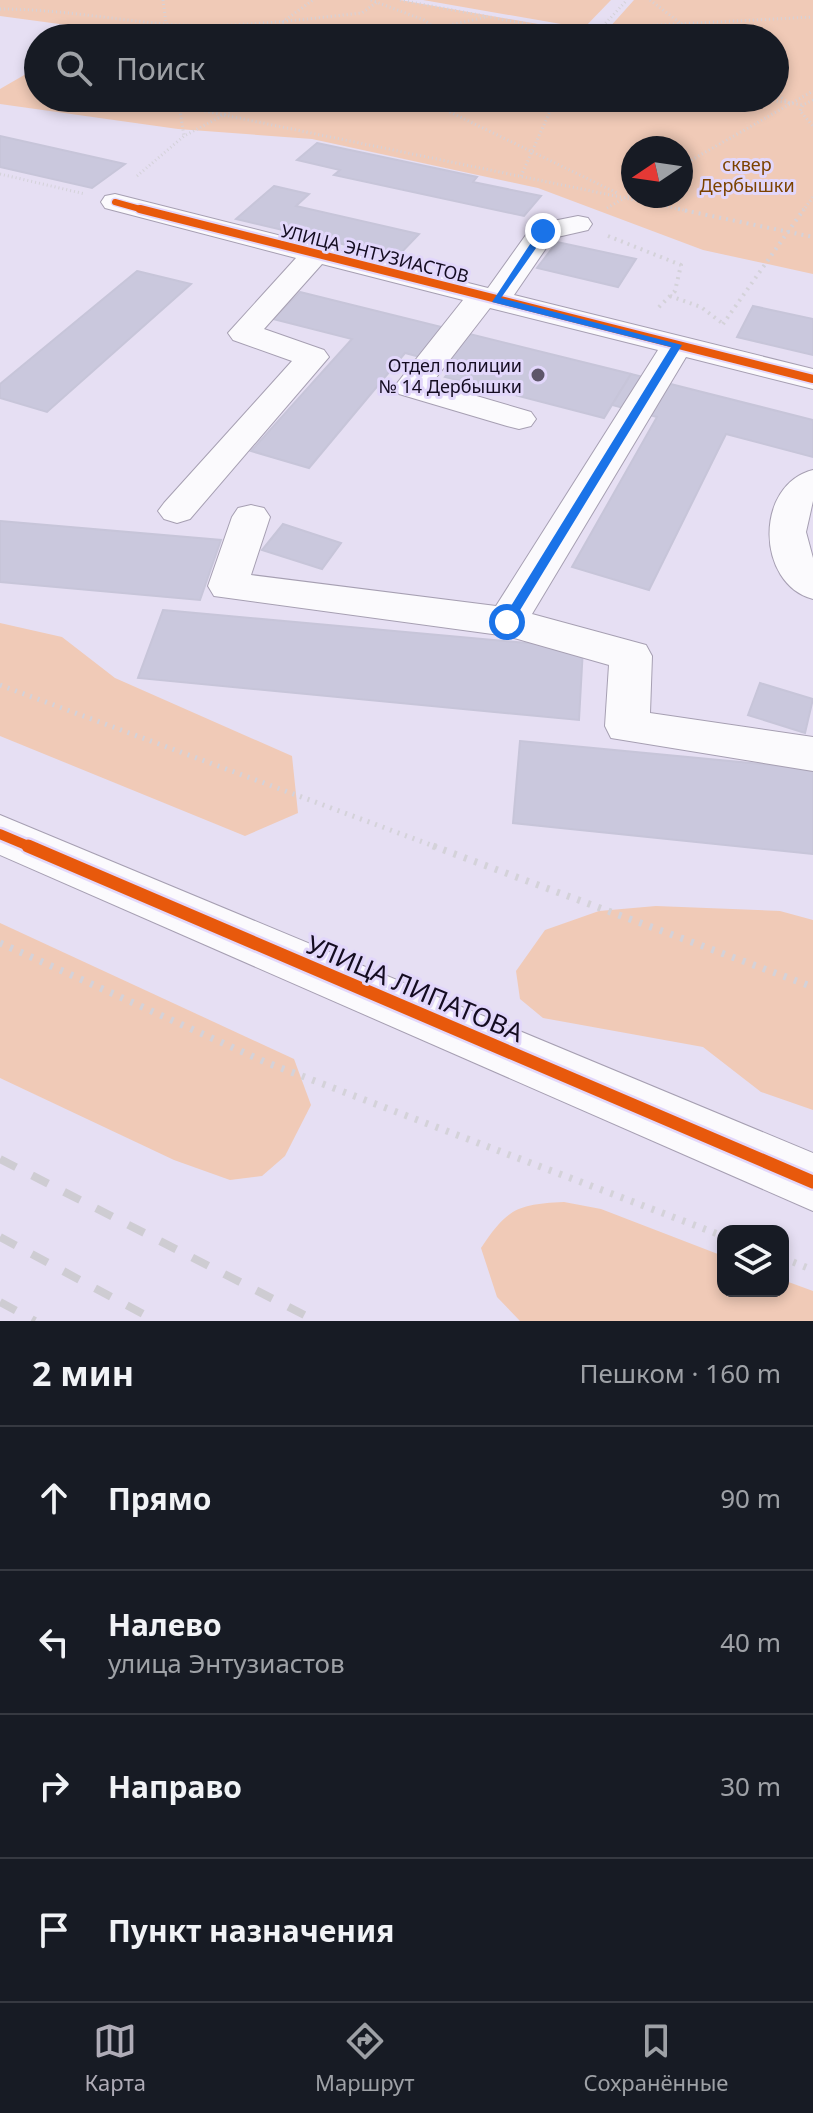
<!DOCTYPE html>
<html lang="ru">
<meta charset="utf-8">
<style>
:root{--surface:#171b24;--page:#242831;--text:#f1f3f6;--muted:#9ea1a6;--line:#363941;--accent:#afacb7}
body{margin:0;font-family:"Noto Sans",sans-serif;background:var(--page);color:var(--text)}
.controls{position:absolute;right:24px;bottom:24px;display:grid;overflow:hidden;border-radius:16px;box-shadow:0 4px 12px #0003}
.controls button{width:72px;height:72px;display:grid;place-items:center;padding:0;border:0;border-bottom:2px solid var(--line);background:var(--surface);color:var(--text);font:40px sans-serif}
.compass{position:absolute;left:621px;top:136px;width:72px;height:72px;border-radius:50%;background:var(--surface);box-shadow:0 4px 12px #0003;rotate:257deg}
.stop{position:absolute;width:24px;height:24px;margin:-18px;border:6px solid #1a73e8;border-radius:50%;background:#fff}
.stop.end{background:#1a73e8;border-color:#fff;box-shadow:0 2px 8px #0008}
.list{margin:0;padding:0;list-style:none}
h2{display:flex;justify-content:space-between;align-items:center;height:104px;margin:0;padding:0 32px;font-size:34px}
h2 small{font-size:26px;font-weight:400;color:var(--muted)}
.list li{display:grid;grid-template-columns:52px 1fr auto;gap:24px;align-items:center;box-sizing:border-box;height:144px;padding:0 32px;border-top:2px solid var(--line)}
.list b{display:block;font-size:30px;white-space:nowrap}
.list p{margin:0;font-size:26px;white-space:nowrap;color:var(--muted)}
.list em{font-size:26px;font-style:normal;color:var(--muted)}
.icon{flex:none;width:44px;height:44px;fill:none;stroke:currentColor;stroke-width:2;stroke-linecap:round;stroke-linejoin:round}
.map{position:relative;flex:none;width:813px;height:1321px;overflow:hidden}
.search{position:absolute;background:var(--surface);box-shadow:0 4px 12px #0003;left:24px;right:24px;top:24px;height:88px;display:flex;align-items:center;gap:20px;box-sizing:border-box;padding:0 28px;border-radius:44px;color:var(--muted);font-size:30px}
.sheet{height:680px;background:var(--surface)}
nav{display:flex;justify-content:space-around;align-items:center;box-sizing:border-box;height:112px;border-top:2px solid var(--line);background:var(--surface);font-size:22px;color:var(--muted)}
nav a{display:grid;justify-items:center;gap:4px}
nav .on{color:var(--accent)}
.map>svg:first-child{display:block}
</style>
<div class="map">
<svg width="813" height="1321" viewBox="0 0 813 1321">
<rect width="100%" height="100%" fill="#e6dff3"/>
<!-- green -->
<g fill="#f0cab7" fill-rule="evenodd">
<polygon points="0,0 400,0 584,32 578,38 91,38 104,30 0,16"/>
<polygon points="423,0 611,0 584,28"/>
<path d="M634 0H813V274L703 250 538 188 312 139 178 129 0 104V89L38 67V98H775V38H600ZM633 148H681V196H633Z"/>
<polygon points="0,623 62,637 115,678 292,756 298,813 245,836 0,736"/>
<polygon points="656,906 780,911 813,920 813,1110 761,1092 703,1047 543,1018 520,999 516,971 545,930 599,911"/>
<polygon points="0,923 294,1059 311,1105 285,1156 262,1176 230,1180 174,1160 0,1078"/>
<path d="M564 1202 601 1209 723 1256V1291H783V1280L813 1291V1321H520L497 1297 481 1248C507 1209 517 1204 564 1202Z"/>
</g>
<!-- building -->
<g fill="#cac8dd" stroke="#c7c5d9" stroke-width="2">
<polygon points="0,136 125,164 92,188 0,167"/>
<polygon points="317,143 477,177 473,182 541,196 524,216 334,175 340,170 297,160"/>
<polygon points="274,186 309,194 296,206 419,234 397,257 236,219"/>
<polygon points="557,242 636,259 618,287 537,268"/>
<polygon points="137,271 191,284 47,412 0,398 0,384"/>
<polygon points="300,292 631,374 604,418 445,377 454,366 405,353 309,468 251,451 352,339 273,319"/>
<polygon points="753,306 813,319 813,355 737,337"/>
<polygon points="631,374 813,420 813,457 726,434 649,590 572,567 657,417 612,405"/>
<polygon points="0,521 221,540 200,600 0,582"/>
<polygon points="283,524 341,543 322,569 262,550"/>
<polygon points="163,610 583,648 579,720 138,678"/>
<polygon points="760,683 813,699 805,733 748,715"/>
<polygon points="520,741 813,769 813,854 513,823"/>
</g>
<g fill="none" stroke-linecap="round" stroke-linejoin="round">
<!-- minor casing -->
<g stroke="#a69fb2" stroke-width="2">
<g id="minor">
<polygon points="115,194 488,288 533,225 578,216 588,218 592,224 588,230 553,238 514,295 813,369 813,389 686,357 532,614 646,645 652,656 650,713 813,737 813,771 611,738 605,726 609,665 507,636 214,596 208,586 232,517 238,508 251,505 264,508 270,517 251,575 496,606 658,350 490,308 432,383 531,412 536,419 531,426 519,429 507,426 399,394 394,387 463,300 322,264 264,329 324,350 329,357 190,519 177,523 164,519 158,511 164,503 292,361 233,340 228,333 296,258 105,208 101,202 105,196"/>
<path d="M813 470V501L806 532 813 558V599C756 584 754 485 813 470Z"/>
<polygon points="0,815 813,1153 813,1211 0,855"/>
</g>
</g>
<!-- path-far3 -->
<g stroke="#d4d2d9" stroke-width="3" stroke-dasharray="1 3" stroke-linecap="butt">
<polyline points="163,0 168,38"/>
<polyline points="371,0 424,20 449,38"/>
<polyline points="400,0 559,30 813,17"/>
<polyline points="650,0 700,38"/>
<path d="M0 9C56 9 110 19 165 24 232 29 296 20 362 13L377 2"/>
<polyline points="437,28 486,17"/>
<polyline points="299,35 334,38"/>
<polyline points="303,38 281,23 313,0"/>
<polyline points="592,38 627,0"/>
<polyline points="26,74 38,77"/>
<polyline points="775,93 789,103"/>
<polyline points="142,98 688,211"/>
<polyline points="178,98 184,136"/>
<polyline points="421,98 617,193"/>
<polyline points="757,98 803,105"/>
<polyline points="813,100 803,105 800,111 813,126"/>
<polyline points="681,166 813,91"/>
<polyline points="0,174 85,194"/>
<polyline points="137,176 184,136 256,98"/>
<polyline points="521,176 556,98"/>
<polyline points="607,208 633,193"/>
<polyline points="803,211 813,197"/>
</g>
<!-- path-far2 -->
<g stroke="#d4d2d9" stroke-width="4" stroke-dasharray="2 5" stroke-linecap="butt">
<polyline points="678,209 813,237"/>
<polyline points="608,236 681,265 675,291 658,308"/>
<polyline points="670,296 701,307 722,323"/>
<polyline points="723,324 804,209"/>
</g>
<!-- path-far1 -->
<polyline stroke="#d4d2d9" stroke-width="5" stroke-dasharray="2 6" stroke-linecap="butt" points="0,685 439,848"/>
<!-- path -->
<g stroke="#d4d2d9" stroke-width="7" stroke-dasharray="3 8" stroke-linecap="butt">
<polyline points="433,846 813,987"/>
<polyline points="0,943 265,1062 723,1236"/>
<polyline points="783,1258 813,1270"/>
</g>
<!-- minor -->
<use href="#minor" fill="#fbfafd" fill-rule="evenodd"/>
<!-- rail -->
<g stroke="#ceccd2" stroke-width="8" stroke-dasharray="18 18" stroke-linecap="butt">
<polyline points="0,1159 316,1321"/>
<polyline points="0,1237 156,1321"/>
<polyline points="0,1302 35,1321"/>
</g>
<!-- cycleway-far3 casing -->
<g stroke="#e2d7fb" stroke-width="9">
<polyline id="cycleway-far3" points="115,202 147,211"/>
</g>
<!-- cycleway-far2 casing -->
<g stroke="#e2d7fb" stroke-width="12">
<polyline id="cycleway-far2" points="140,209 813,379"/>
</g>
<!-- cycleway-far1 casing -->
<g stroke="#e2d7fb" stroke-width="15">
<polyline id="cycleway-far1" points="0,834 33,848"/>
</g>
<!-- cycleway casing -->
<g stroke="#e2d7fb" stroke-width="18">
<polyline id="cycleway" points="28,846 813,1182"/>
</g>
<!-- cycleway-far3 -->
<use href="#cycleway-far3" stroke="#e8590c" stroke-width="6"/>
<!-- cycleway-far2 -->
<use href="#cycleway-far2" stroke="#e8590c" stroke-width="8"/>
<!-- cycleway-far1 -->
<use href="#cycleway-far1" stroke="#e8590c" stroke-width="10"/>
<!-- cycleway -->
<use href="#cycleway" stroke="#e8590c" stroke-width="13"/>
</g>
<!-- route -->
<polygon fill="#1a73e8" points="540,229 548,231 501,298 682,345 511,625 507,626 501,622 671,347 492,302"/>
<!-- markers -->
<circle fill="#5e566a" stroke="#e2d7fb" stroke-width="3" cx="538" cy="375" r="8"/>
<g text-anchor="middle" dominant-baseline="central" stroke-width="6" stroke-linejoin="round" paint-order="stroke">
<!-- far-park labels -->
<g font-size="18" fill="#7c4200" stroke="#e2d7fb">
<text x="747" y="164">сквер<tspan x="747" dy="21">Дербышки</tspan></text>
</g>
<!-- far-street labels -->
<g font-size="18" fill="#140c21" stroke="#e2d7fb">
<text transform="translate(375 253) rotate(14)">УЛИЦА ЭНТУЗИАСТОВ</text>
</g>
<!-- far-poi labels -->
<g font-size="18" fill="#140c21" stroke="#e2d7fb" text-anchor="end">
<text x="522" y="365">Отдел полиции<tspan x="522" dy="21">№ 14 Дербышки</tspan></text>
</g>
<!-- near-street labels -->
<g font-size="26" fill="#140c21" stroke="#e2d7fb">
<text transform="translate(415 988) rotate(23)">УЛИЦА ЛИПАТОВА</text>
</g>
</g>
</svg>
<div class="controls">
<button><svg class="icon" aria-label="layers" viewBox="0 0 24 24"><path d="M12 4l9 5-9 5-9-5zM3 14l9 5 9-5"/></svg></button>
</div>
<svg class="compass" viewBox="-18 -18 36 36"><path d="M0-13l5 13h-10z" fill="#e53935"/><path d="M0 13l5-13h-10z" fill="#9ea1a6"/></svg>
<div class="stop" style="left:507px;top:622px"></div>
<div class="stop end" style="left:543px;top:231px"></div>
<div class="search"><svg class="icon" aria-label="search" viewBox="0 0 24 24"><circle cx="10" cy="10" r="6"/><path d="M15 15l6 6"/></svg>Поиск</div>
</div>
<section class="sheet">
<h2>2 мин<small>Пешком · 160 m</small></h2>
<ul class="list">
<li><svg class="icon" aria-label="ahead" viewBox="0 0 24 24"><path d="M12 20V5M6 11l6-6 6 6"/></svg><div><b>Прямо</b></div><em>90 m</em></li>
<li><svg class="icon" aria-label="left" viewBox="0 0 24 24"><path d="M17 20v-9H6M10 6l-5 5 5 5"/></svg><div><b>Налево</b><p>улица Энтузиастов</p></div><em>40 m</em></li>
<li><svg class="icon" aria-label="right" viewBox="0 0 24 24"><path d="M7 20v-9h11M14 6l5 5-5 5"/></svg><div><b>Направо</b></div><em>30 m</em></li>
<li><svg class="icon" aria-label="arrive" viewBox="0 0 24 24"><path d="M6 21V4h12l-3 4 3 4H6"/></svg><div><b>Пункт назначения</b></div></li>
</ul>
</section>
<nav>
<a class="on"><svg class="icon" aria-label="map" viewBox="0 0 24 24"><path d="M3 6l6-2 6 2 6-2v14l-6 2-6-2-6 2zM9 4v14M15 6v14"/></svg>Карта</a>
<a><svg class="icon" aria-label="directions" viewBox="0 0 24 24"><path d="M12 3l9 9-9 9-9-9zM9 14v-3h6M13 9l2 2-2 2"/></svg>Маршрут</a>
<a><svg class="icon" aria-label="saved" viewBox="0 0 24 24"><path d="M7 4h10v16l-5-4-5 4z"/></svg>Сохранённые</a>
</nav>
